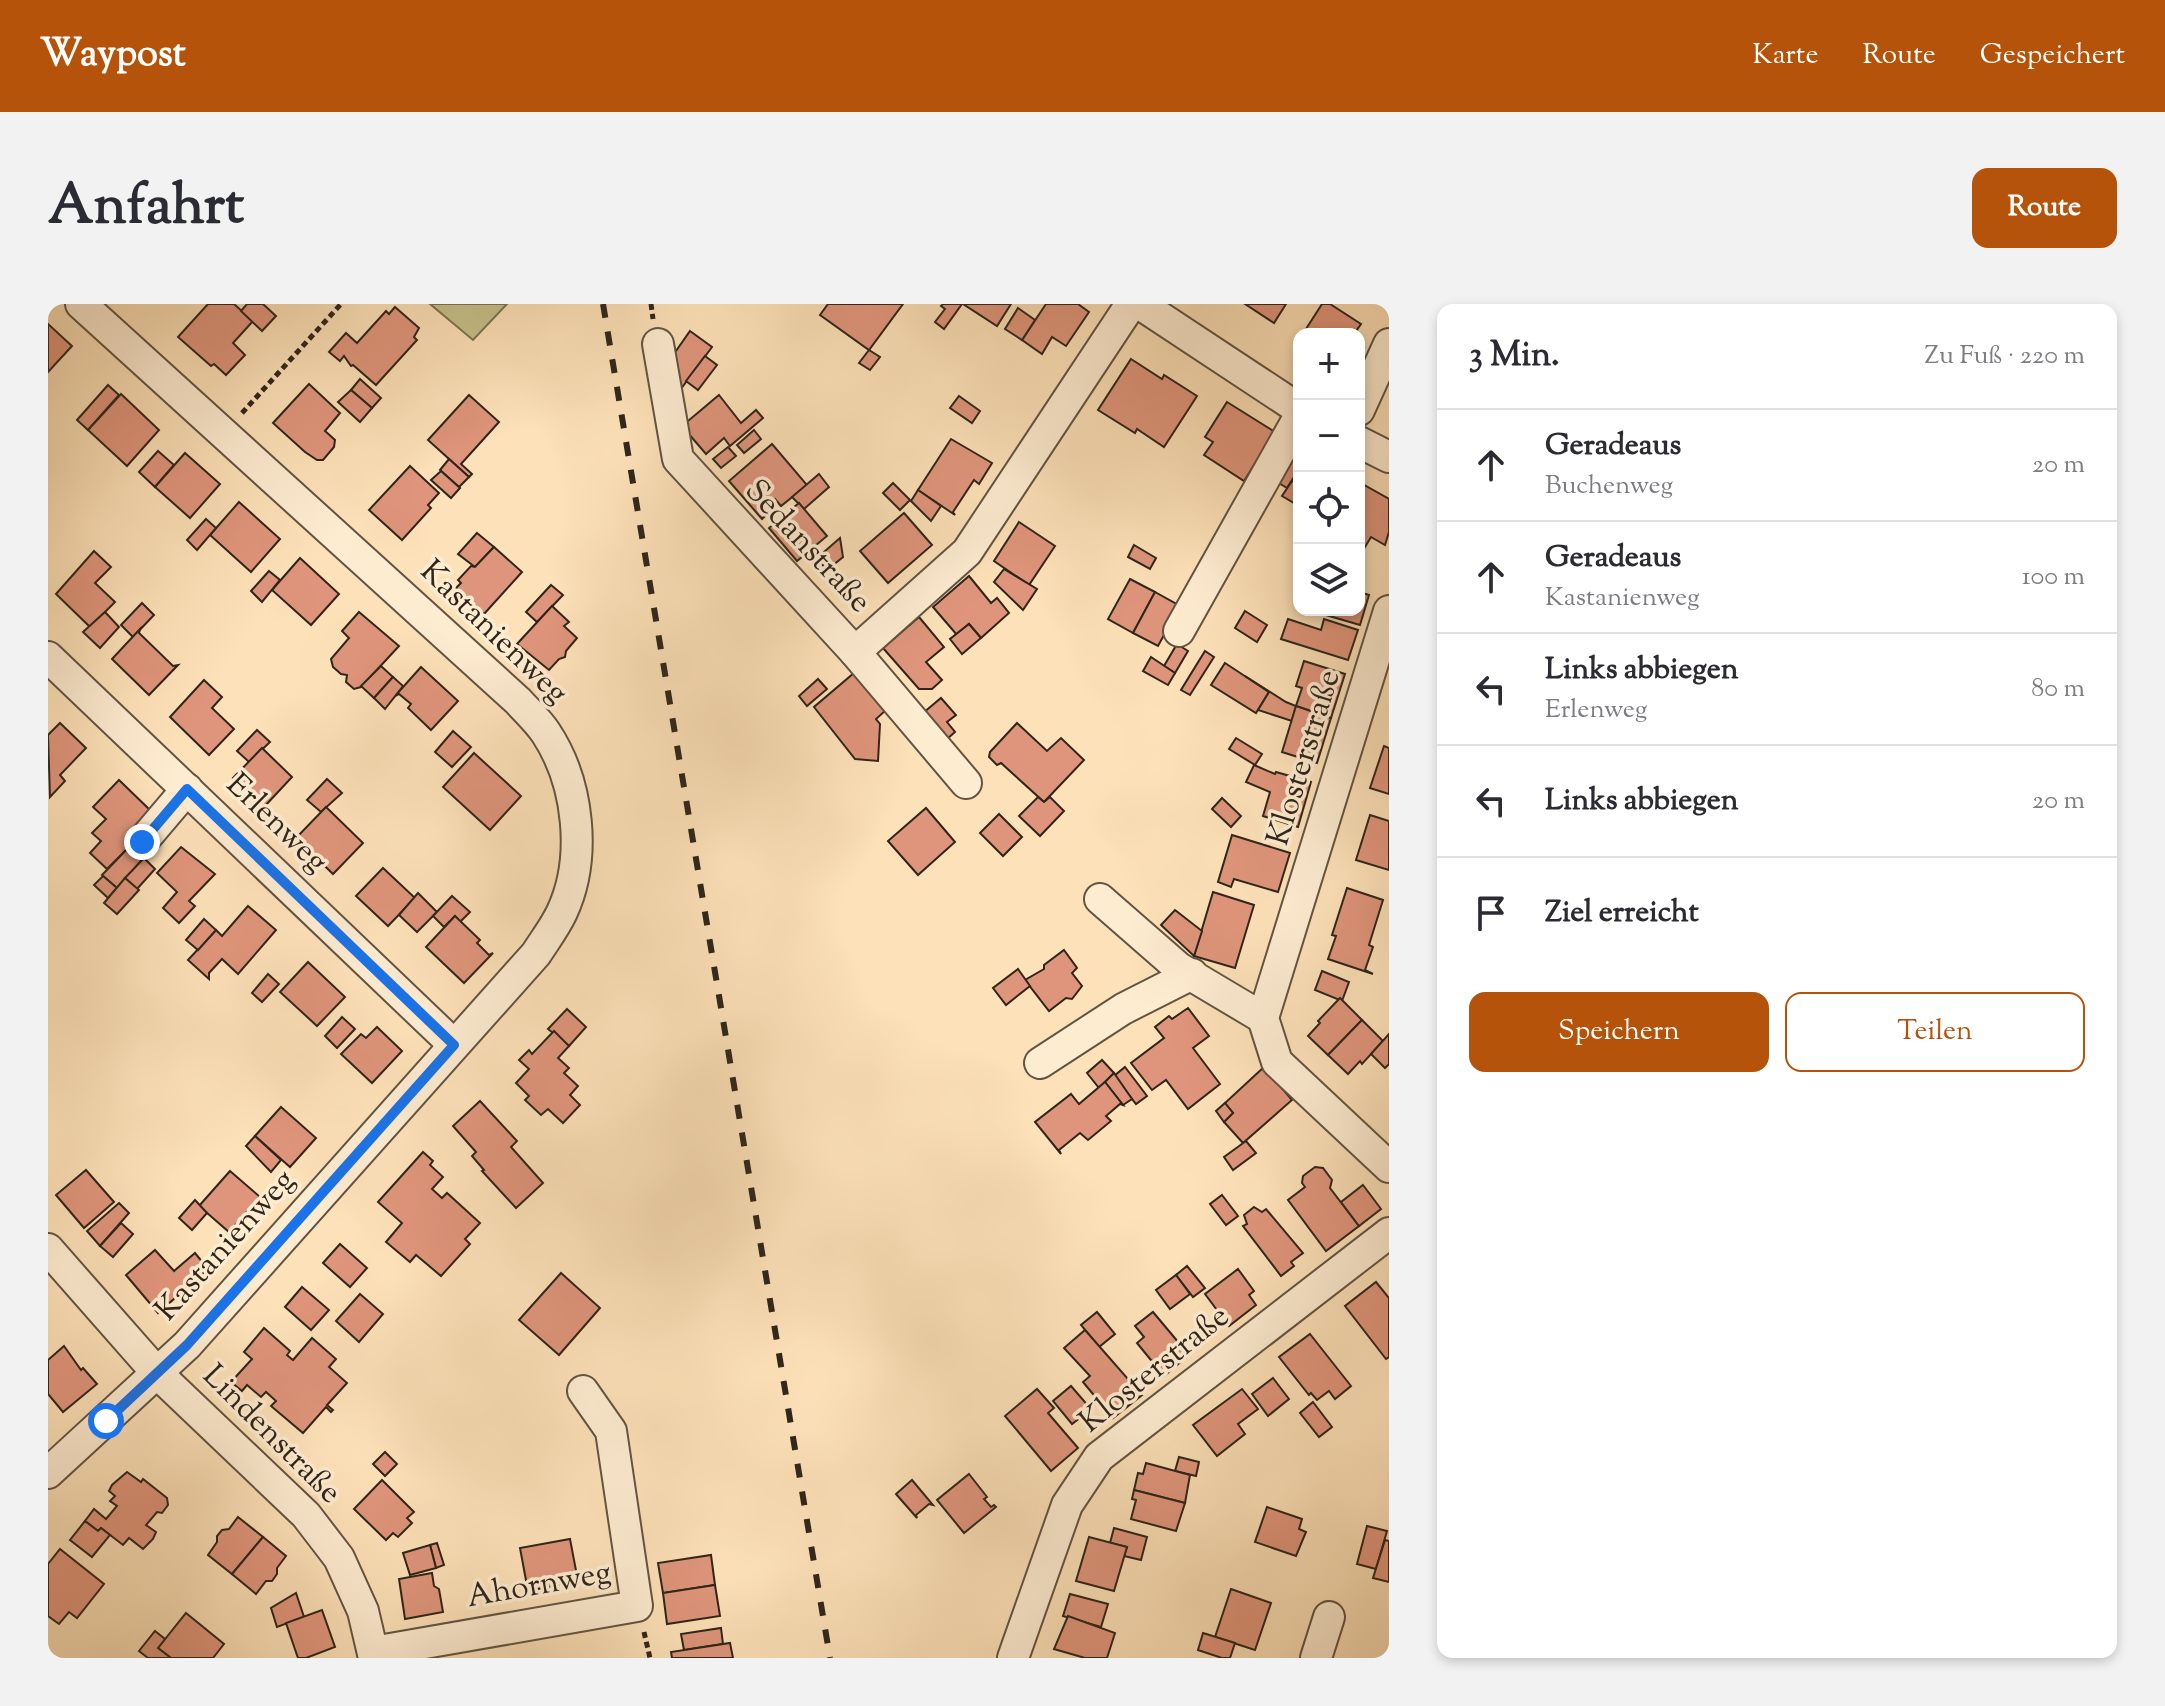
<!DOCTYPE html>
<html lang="de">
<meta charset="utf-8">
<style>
:root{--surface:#fff;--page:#f2f2f3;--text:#2b2b33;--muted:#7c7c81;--line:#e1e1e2;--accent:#b45309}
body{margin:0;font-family:"Sorts Mill Goudy",serif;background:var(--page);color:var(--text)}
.controls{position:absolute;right:24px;top:24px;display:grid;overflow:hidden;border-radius:16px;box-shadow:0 4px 12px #0003}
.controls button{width:72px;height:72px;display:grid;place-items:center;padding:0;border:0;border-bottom:2px solid var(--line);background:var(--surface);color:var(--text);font:40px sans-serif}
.stop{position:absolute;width:24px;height:24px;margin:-18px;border:6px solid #1a73e8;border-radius:50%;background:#fff}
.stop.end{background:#1a73e8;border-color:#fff;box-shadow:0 2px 8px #0008}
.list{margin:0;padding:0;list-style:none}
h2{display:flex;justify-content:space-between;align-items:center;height:104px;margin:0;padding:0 32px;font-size:34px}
h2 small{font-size:26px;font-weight:400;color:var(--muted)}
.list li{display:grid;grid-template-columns:52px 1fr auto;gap:24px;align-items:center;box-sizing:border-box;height:112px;padding:0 32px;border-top:2px solid var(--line)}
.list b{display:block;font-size:30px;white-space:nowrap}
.list p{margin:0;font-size:26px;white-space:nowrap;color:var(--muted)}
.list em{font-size:26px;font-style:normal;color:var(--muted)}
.actions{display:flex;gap:16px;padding:24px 32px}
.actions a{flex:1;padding:18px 0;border:2px solid var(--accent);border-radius:16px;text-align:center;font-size:28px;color:var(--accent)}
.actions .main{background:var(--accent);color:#fff}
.icon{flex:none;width:44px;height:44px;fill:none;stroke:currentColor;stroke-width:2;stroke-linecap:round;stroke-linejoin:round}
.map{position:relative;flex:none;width:1341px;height:1354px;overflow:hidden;border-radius:16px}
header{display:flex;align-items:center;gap:48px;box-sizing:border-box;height:112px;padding:0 40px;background:var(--accent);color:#fff}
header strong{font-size:38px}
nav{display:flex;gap:44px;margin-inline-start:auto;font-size:28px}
.intro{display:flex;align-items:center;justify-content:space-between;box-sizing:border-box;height:192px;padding:0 48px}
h1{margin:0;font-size:56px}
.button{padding:20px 36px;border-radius:16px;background:var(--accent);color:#fff;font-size:28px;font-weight:700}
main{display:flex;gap:48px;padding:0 48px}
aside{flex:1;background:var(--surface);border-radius:16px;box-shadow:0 4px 12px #0003}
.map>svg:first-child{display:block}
</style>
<header>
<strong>Waypost</strong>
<nav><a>Karte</a><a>Route</a><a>Gespeichert</a></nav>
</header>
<div class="intro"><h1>Anfahrt</h1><a class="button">Route</a></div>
<main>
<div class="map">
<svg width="1341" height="1354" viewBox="0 0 1341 1354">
<rect width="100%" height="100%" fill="#fde1b8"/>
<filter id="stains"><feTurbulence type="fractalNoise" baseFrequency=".0025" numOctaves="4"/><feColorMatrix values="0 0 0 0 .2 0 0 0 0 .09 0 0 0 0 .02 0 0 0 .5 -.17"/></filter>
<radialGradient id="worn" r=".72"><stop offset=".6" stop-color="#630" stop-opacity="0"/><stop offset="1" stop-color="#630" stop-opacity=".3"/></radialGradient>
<!-- grass -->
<polygon fill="#c5c18a" stroke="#7a7352" stroke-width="2" points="382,0 459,0 425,36"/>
<!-- building -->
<g fill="#df957b" stroke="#2f251b" stroke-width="2">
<polygon points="160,0 186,0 205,17 185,39 197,51 178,71 166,60 163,62 130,33"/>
<polygon points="199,0 215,0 228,12 214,27 193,7"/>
<polygon points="780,0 855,0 821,46 772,11"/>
<polygon points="895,0 914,0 896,25 887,18 897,5 893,2"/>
<polygon points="915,0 963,0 949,22"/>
<polygon points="998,0 1030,0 1041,8 1018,42 1004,33 994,50 974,36"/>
<polygon points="1197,0 1238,0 1226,19"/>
<polygon points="1274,0 1282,0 1313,20 1306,30 1256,28"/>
<polygon points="347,3 371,24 366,33 369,36 328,81 305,61 303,62 296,52 292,57 281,48 298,29 309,39 338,7 341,10"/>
<polygon points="970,4 987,16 974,36 957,25"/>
<polygon points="0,20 24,42 0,68"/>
<polygon points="642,27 664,43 627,93 621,57"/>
<polygon points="821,46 832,53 822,66 811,59"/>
<polygon points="657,52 669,61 650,86 638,77"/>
<polygon points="1083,55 1114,75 1116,71 1149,92 1116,143 1089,125 1087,129 1050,106"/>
<polygon points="312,75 333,94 324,104 303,86"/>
<polygon points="261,80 292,109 277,127 287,136 286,143 275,156 269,156 257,148 225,119"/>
<polygon points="60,81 71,91 40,126 29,116"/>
<polygon points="303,86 324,104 312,118 290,98"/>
<polygon points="73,90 111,126 79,162 40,126"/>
<polygon points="421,91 451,118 413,160 424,170 421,173 380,136"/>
<polygon points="671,91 693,119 708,106 715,114 682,142 676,134 658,150 634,122"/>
<polygon points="911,92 932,107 924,119 902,104"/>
<polygon points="1179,98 1227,128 1196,177 1156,151 1165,138 1157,133"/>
<polygon points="706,126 713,135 696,149 689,141"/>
<polygon points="903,135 944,159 931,180 926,176 905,208 907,211 870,186"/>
<polygon points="724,140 759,181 733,202 727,195 724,198 727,202 714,215 681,177"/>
<polygon points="680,143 688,152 673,164 665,155"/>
<polygon points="110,147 126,161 107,183 91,168"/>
<polygon points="137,149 172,180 142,214 107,183"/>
<polygon points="1238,151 1251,159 1251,165 1239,184 1224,175"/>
<polygon points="401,155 421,173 411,183 392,166"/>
<polygon points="362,162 391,189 380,201 383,204 354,236 321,206"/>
<polygon points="393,167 412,184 403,194 383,176"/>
<polygon points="771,170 781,183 756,205 744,193"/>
<polygon points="1244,177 1251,182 1251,202 1234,192"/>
<polygon points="1311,178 1341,195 1341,228 1337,241 1323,233 1311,253"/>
<polygon points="845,179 862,196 852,206 835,189"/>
<polygon points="870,186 893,202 883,217 863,197"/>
<polygon points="191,198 232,235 203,268 162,231"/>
<polygon points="751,199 779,232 749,257 721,224"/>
<polygon points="856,209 884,241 840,279 812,247"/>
<polygon points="158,215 168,224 149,246 139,236"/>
<polygon points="971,218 1007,242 981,281 946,257"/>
<polygon points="429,229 446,243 427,263 410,250"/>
<polygon points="792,234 795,253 779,266 769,254"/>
<polygon points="1086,241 1108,254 1102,265 1080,253"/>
<polygon points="446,243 474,268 436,310 408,284 413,279 410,276 423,262 427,263"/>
<polygon points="46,247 63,263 47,279 67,298 42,323 8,290"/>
<polygon points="252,254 291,290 263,321 224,286"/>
<polygon points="956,265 989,285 975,306 946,278"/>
<polygon points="221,267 232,276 214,298 203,287"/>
<polygon points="921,272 943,299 949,294 961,309 933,334 921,320 909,331 885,303"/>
<polygon points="1082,275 1107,288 1085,329 1060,315"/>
<polygon points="503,281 515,291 489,318 478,308"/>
<polygon points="1107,288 1132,302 1110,342 1085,329"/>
<polygon points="1311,288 1321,291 1312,321 1278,311 1280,306 1311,306"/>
<polygon points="94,299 106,311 85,333 73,321"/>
<polygon points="504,302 521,318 516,322 529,334 518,347 517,353 511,355 501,366 469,340"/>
<polygon points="1197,307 1219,321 1209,338 1187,324"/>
<polygon points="57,308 71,323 52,344 35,328"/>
<polygon points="311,308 351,342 313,383 306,385 298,378 299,371 293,370 285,363 283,355 301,334 294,327"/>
<polygon points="871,313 896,343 878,358 894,376 884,385 871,385 835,344"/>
<polygon points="1240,315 1273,326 1276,315 1310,326 1300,356 1233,335"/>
<polygon points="921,320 933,334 914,350 902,335"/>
<polygon points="92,325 91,329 125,362 130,361 101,391 64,355"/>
<polygon points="1129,340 1140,347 1127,369 1116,362"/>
<polygon points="1157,347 1166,353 1142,391 1133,386"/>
<polygon points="1103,353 1127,369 1120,381 1095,367"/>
<polygon points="1256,357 1297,370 1283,414 1248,402 1254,384 1248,382"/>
<polygon points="1177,359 1221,388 1208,409 1163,381"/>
<polygon points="333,362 345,373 326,394 313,382"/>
<polygon points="373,363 410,397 383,426 360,404 363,400 351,390 347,392"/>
<polygon points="806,369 838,406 828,415 832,420 830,457 807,455 766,403"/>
<polygon points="1197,372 1238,398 1248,402 1244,417 1210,406 1221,388"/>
<polygon points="345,373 355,382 337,405 326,394"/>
<polygon points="770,375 779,385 759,402 751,392"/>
<polygon points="156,376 174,393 164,404 186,425 161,451 122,413"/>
<polygon points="893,394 908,411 899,418 907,428 898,436 875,409"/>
<polygon points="1248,402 1283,414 1269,459 1234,448"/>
<polygon points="12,419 38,444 12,471 17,477 2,493 0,431"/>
<polygon points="969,419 999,447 1013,434 1036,456 996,498 953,459 949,461 941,453 942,448"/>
<polygon points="209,426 222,438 201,458 189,447"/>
<polygon points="405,427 423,443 404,463 387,448"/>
<polygon points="1188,434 1214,450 1207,461 1181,445"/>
<polygon points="1336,442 1341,444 1341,490 1322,484"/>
<polygon points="214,444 244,473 216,503 185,474"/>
<polygon points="426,449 473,492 442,526 395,483"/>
<polygon points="1206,461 1227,470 1228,468 1263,478 1250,523 1215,512 1222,488 1198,478"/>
<polygon points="279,475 294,489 273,508 259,496"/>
<polygon points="71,476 105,509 85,539 59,565 42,549 53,537 44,529 58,515 45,503"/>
<polygon points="990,493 996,498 1002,493 1016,507 992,532 971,512"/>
<polygon points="1174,494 1193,512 1183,523 1164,505"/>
<polygon points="278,503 315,539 285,570 248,534"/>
<polygon points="878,504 907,538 870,571 840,537"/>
<polygon points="951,510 974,533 955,552 932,529"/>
<polygon points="1322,511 1341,517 1341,566 1308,556"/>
<polygon points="1184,531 1242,549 1230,588 1186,575 1183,583 1170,578"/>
<polygon points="83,541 96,554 69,584 54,571"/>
<polygon points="133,543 167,570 141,597 147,602 131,619 115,604 129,588 109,569"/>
<polygon points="96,554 107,565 89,585 77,574"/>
<polygon points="335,564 367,594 340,622 308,592"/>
<polygon points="55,572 69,584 60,594 46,581"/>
<polygon points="77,574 91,586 69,610 56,599"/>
<polygon points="1299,584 1335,596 1321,641 1325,643 1317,666 1325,670 1280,655 1288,632 1284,631"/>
<polygon points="1165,588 1206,601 1187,664 1146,652"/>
<polygon points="370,589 389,608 369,628 351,611"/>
<polygon points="404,592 422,608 412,618 407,612 396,623 385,612"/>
<polygon points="200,602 228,626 190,670 174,655 161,669 161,675 140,656 168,626 174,632"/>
<polygon points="1127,606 1154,627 1146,652 1113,621"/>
<polygon points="407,612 432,636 429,639 441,651 445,649 416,679 378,643"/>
<polygon points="156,615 168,626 150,646 138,636"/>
<polygon points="1016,646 1029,664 1024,669 1034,682 1024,695 1018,694 1001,707 977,676 996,665 996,661"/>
<polygon points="260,658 297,693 269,722 232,688"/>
<polygon points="970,665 982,682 958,701 945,684"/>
<polygon points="1274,667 1301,678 1294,697 1267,686"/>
<polygon points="220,670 231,680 214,698 204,689"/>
<polygon points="1292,694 1314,716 1280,751 1260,732 1272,719 1270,717"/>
<polygon points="1140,704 1161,732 1145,744 1172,780 1140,805 1118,776 1104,786 1083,759 1116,734 1107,723 1121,712 1124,715"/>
<polygon points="519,705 538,723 521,742 500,725"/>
<polygon points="294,713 307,725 289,744 277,732"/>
<polygon points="1314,716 1335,737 1314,760 1312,757 1300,770 1280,751"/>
<polygon points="329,723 354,747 324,779 293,750 313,730 318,734"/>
<polygon points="506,727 521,742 510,754 521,764 516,769 530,782 522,791 532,801 515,819 500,805 493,811 477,796 481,792 468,779 481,765 471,756 481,746 484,750"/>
<polygon points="1341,730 1341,760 1337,764 1323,750"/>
<polygon points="1054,756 1066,769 1051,784 1039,769"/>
<polygon points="1077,763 1099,792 1088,800 1066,772"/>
<polygon points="1216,763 1244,796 1195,839 1176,818 1185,809 1177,799"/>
<polygon points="1066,769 1084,795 1075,801 1057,778"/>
<polygon points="1057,778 1075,801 1072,800 1058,812 1063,817 1040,836 1032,829 1011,846 1013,850 987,818 1023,790 1031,800"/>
<polygon points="432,797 469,837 463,843 495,879 468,904 434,867 436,866 424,852 428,848 405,822"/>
<polygon points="1177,799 1185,809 1176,818 1168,807"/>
<polygon points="233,803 268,834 242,863 207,832"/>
<polygon points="207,832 233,856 223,868 198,842"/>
<polygon points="1198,837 1208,849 1185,866 1176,853"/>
<polygon points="375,848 385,857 382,861 395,873 384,885 394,894 399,889 432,919 417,935 422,940 393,972 368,951 362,958 338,938 354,919 330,898"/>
<polygon points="1267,863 1275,864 1284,876 1282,884 1311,922 1278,947 1240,896 1257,883 1254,879 1255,872"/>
<polygon points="38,866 66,898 36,924 8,891"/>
<polygon points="182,867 212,893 181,928 151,902"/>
<polygon points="1315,881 1333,905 1311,922 1293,898"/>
<polygon points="1174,891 1190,912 1178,921 1162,900"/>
<polygon points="147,896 159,909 144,926 131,914"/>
<polygon points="71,899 81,909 52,942 39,927"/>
<polygon points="1206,903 1214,908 1218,905 1255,949 1243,958 1246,962 1233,972 1195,922 1199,920 1196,911"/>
<polygon points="73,919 85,930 65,953 52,942"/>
<polygon points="292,940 319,964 302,983 275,959"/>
<polygon points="107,946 126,967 147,949 160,965 110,1009 78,971"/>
<polygon points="1139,962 1157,984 1145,993 1128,971"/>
<polygon points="1190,965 1206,987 1201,991 1208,1001 1181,1022 1157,990"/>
<polygon points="513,969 552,1004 511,1051 471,1016"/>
<polygon points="1128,971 1142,990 1122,1005 1108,986"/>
<polygon points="1328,978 1341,994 1341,1053 1338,1055 1297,1002"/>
<polygon points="254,983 281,1006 263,1026 237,1003"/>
<polygon points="312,990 335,1010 311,1038 288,1017"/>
<polygon points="1049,1008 1067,1030 1051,1043 1033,1021"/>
<polygon points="1105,1008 1141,1051 1116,1072 1089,1039 1096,1033 1087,1022"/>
<polygon points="216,1024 242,1047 239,1051 245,1056 264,1034 288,1055 281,1063 299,1079 279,1101 285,1106 283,1108 278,1103 255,1129 223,1102 228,1097 218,1088 213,1093 199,1081 194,1087 183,1078 204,1055 196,1048"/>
<polygon points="1037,1026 1094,1091 1065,1114 1035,1078 1042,1072 1016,1044"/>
<polygon points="1262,1030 1303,1082 1287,1095 1281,1087 1269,1096 1263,1089 1261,1091 1231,1053"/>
<polygon points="16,1042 33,1066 35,1064 49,1080 15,1108 0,1090 0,1056"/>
<polygon points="1225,1074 1241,1095 1220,1112 1204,1090"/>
<polygon points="1023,1082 1043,1105 1024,1120 1005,1097"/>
<polygon points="989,1085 1006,1104 1000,1109 1030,1144 1003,1167 957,1112"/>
<polygon points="1194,1085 1210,1105 1190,1120 1197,1130 1169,1152 1145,1121"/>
<polygon points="1265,1098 1284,1123 1271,1133 1252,1109"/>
<polygon points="337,1148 349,1160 337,1172 325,1160"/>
<polygon points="1131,1153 1151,1158 1148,1172 1127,1167"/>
<polygon points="1098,1159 1142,1171 1137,1199 1086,1186 1090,1169 1095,1170"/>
<polygon points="79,1168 93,1178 95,1175 119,1194 120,1201 114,1209 109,1208 98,1221 108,1228 105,1235 95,1245 81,1234 75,1241 53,1224 50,1227 37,1217 46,1205 58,1215 69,1202 62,1197 67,1192 61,1187 64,1181"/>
<polygon points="921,1170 939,1193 936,1195 943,1203 946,1201 948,1203 916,1229 889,1196"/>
<polygon points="334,1176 366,1208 359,1214 364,1219 350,1233 345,1229 338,1236 306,1205"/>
<polygon points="864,1176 885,1201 881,1200 868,1211 869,1214 848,1190"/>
<polygon points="1086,1186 1137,1199 1128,1227 1083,1215 1088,1196 1084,1195"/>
<polygon points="1219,1203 1254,1215 1251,1225 1258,1228 1248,1252 1207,1238"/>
<polygon points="190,1213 215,1233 184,1270 160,1251 169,1238 169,1232 174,1226 181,1225"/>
<polygon points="37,1217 50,1227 53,1224 62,1231 44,1253 22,1236"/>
<polygon points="1319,1222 1339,1227 1328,1265 1309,1260"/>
<polygon points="1066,1224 1099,1233 1093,1256 1076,1252 1079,1243 1062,1239"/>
<polygon points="215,1233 238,1252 229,1264 229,1270 224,1277 218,1277 208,1290 184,1270"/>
<polygon points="1041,1233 1079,1243 1066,1287 1028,1277"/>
<polygon points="522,1235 530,1277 480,1287 472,1244"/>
<polygon points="1337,1236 1341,1237 1341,1278 1325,1274"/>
<polygon points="389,1239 396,1261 388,1264 382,1241"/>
<polygon points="382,1241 388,1264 362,1271 355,1249"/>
<polygon points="12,1245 56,1280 29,1314 21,1308 11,1320 0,1312 0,1260"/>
<polygon points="663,1251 667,1281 615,1289 610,1259"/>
<polygon points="384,1269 386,1282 391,1285 395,1308 357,1315 351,1275"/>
<polygon points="667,1281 672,1312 619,1320 615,1289"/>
<polygon points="1183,1285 1223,1299 1207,1346 1167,1333"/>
<polygon points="248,1289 256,1313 229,1323 223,1304"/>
<polygon points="1022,1290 1060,1300 1053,1323 1015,1312"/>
<polygon points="274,1306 287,1343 258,1354 250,1354 238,1319"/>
<polygon points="138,1309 176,1340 165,1354 123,1354 110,1344"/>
<polygon points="1020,1312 1067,1329 1059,1354 1037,1354 1006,1345"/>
<polygon points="673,1324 675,1340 636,1346 633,1330"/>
<polygon points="107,1327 117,1335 110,1344 123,1354 100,1354 91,1347"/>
<polygon points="1155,1329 1187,1339 1182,1354 1174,1354 1150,1346"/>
<polygon points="682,1339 685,1354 624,1354 623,1348"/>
</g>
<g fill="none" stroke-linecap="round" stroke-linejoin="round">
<!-- minor casing -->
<g stroke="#625442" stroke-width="34">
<g id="minor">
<polyline points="1092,0 1251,105"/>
<polyline points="610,40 630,155 807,348 919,248 1083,0"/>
<polyline points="1311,106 1341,40"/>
<polyline points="1311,138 1341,153"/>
<polyline points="1341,307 1215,714 1229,758 1341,863"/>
<polyline points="1131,327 1251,113"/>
<polyline points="807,348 918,479"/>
<polyline points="0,353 406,741"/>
<polyline points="94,538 139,485"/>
<polyline points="1052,595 1131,664 1215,714"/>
<polyline points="992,759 1075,705 1144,670"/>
<polyline points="0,945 110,1070 258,1211 291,1254 315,1307 326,1354"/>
<path d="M0 1169 139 1041 488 650C497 636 507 623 514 608 539 554 531 479 498 429 491 418 479 407 470 397L33 0"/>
<polyline points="325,1348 589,1302 563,1127 535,1087"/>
<polyline points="965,1354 1019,1201 1051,1153 1341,929"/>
<polyline points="1268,1354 1281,1313"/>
</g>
</g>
<!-- path -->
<g stroke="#2f251b" stroke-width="5" stroke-dasharray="6 4" stroke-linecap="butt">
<polyline points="603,0 605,15"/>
<polyline points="194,109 293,0"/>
<polyline points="596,1328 602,1354"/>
</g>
<!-- minor -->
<use href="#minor" stroke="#feecd1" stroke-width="30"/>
<!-- rail -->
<polyline stroke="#2f251b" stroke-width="6" stroke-dasharray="14 14" stroke-linecap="butt" points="555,0 782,1354"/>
</g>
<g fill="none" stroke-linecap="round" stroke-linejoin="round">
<!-- route -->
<polyline stroke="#1a73e8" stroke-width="10" points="58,1117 139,1041 406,741 139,485 94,538"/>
</g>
<g text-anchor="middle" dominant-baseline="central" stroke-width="7" stroke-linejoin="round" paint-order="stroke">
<!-- street labels -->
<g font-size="32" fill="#2f251b" stroke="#feecd1">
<text transform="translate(759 243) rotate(47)">Sedanstraße</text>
<text transform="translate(445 329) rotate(44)">Kastanienweg</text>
<text transform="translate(1257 454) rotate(-73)">Klosterstraße</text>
<text transform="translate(228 520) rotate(44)">Erlenweg</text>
<text transform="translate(178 942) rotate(-48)">Kastanienweg</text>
<text transform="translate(1107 1066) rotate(-39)">Klosterstraße</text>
<text transform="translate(223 1131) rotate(45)">Lindenstraße</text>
<text transform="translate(491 1282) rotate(-10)">Ahornweg</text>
</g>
</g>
<rect width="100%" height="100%" filter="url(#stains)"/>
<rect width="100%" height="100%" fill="url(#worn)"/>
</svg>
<div class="controls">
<button>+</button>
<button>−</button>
<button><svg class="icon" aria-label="locate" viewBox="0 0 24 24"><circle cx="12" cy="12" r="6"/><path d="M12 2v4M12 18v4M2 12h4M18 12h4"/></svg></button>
<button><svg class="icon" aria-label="layers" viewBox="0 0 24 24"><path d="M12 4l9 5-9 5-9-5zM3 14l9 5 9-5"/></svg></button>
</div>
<div class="stop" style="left:58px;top:1117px"></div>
<div class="stop end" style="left:94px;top:538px"></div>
</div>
<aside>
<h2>3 Min.<small>Zu Fuß · 220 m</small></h2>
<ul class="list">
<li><svg class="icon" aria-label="ahead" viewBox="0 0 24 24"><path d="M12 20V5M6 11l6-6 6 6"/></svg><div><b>Geradeaus</b><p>Buchenweg</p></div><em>20 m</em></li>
<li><svg class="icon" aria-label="ahead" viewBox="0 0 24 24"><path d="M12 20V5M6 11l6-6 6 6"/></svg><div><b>Geradeaus</b><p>Kastanienweg</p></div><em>100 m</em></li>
<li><svg class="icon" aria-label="left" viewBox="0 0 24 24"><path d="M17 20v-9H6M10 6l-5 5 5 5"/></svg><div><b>Links abbiegen</b><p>Erlenweg</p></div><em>80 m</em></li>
<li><svg class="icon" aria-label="left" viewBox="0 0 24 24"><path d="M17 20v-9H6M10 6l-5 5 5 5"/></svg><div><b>Links abbiegen</b></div><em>20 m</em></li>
<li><svg class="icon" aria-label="arrive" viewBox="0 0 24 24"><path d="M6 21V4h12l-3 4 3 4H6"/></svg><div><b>Ziel erreicht</b></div></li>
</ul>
<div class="actions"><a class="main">Speichern</a><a>Teilen</a></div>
</aside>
</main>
